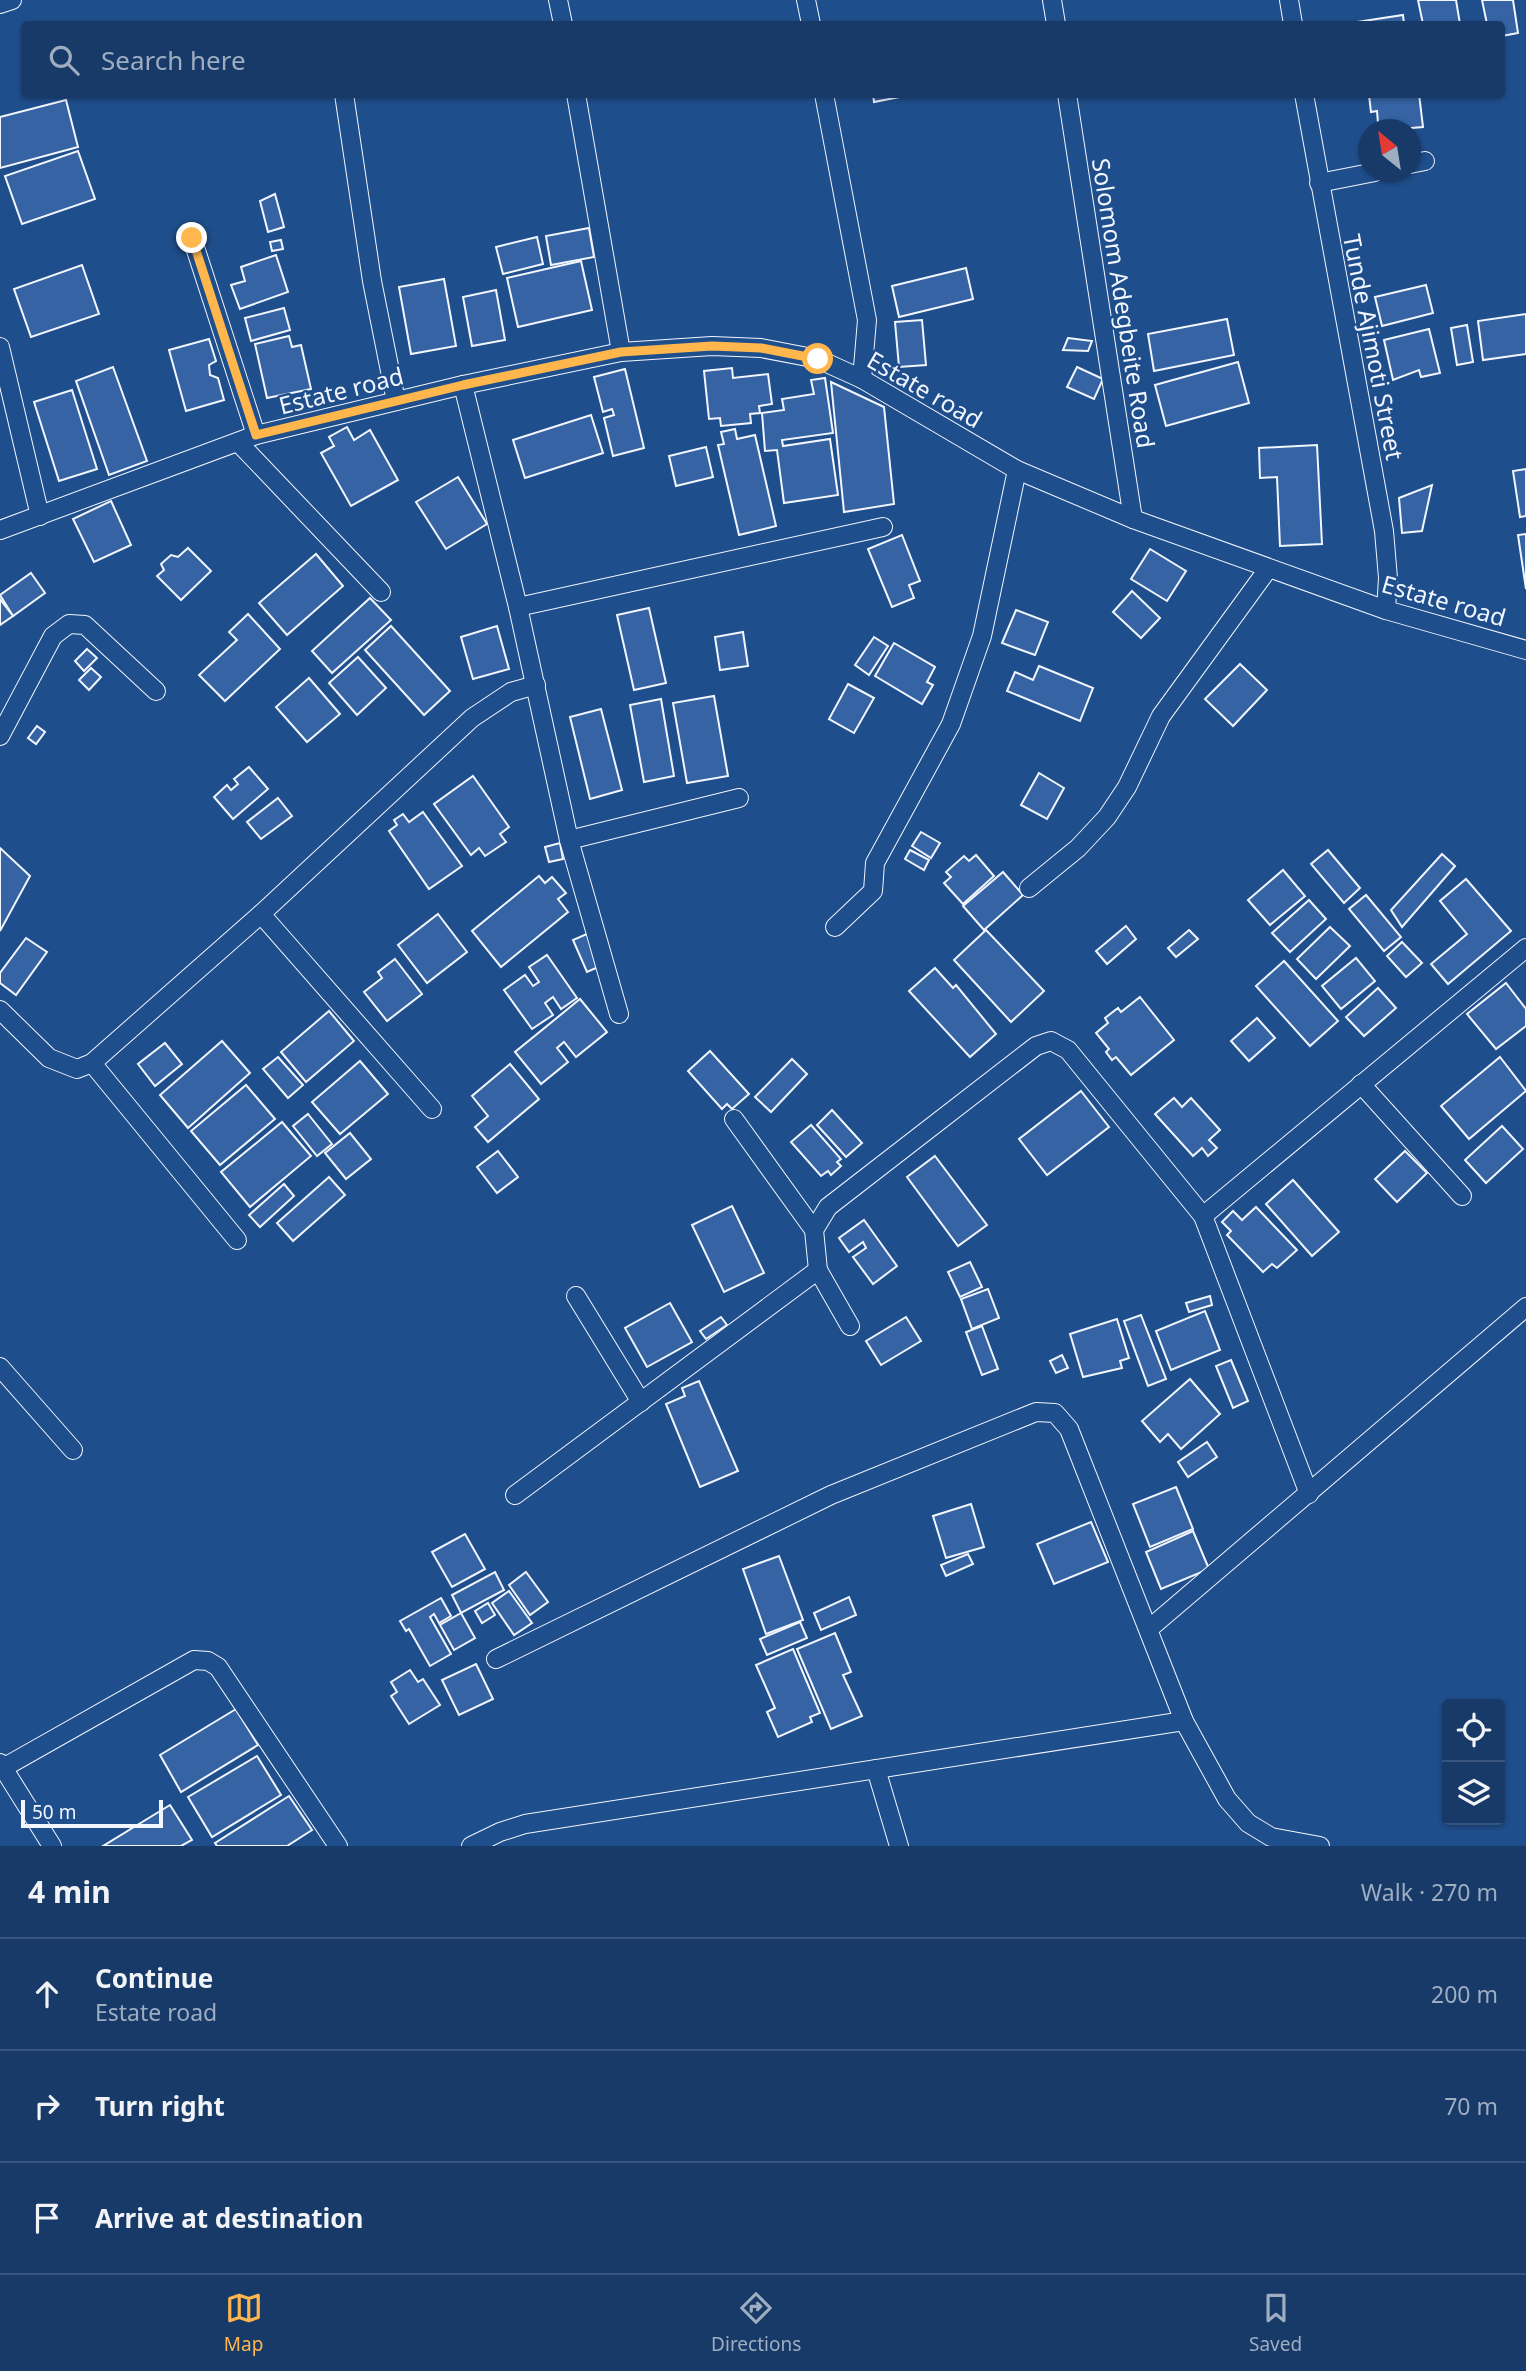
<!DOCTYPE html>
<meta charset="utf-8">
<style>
:root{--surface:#173a69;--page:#20416f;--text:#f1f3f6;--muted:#9eadc0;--line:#36547d;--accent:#ffb74d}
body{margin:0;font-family:"Noto Sans",sans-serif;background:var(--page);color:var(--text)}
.controls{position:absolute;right:21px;bottom:21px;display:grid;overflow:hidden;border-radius:7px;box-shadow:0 2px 5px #0004}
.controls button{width:63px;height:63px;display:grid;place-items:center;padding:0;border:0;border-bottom:2px solid var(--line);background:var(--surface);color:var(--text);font:35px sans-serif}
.compass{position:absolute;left:1358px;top:119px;width:63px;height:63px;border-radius:50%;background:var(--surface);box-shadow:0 2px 5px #0004;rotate:330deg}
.scale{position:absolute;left:21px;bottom:18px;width:142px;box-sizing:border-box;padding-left:7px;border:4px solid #f2f6ff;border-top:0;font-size:19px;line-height:24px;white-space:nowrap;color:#f2f6ff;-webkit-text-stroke:5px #1f4e8c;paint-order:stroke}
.stop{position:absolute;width:21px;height:21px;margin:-16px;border:5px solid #ffb74d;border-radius:50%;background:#fff}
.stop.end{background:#ffb74d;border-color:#fff;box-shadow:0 2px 7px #0008}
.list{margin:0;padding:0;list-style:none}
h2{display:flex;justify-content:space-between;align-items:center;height:91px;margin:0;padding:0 28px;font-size:30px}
h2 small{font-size:23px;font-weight:400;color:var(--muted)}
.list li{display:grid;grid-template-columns:46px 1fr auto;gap:21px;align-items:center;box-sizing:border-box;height:112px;padding:0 28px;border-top:2px solid var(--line)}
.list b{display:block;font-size:26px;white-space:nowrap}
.list p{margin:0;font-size:23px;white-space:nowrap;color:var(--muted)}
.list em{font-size:23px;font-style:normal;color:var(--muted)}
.icon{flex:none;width:38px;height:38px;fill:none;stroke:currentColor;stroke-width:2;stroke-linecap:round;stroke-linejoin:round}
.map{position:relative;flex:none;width:1526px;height:1846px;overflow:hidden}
.search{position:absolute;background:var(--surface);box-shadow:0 2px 5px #0004;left:21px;right:21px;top:21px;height:77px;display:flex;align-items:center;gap:18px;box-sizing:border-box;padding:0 24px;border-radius:7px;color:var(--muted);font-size:26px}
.sheet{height:427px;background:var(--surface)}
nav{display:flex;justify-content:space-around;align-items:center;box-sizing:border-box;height:98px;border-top:2px solid var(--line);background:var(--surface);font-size:19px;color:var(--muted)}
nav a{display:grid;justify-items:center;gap:4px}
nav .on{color:var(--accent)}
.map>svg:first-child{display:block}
</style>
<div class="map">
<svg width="1526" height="1846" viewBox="0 0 1526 1846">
<rect width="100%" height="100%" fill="#1f4e8c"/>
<!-- building -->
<g fill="#3563a3" stroke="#f2f6ff" stroke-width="2">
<polygon points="1418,0 1456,0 1460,24 1423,24"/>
<polygon points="1482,0 1513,0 1518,33 1502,36 1502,24 1487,24"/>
<polygon points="1403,15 1404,24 1344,24"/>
<polygon points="873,94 915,94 874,102"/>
<polygon points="1419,94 1423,127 1387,130 1386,122 1378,123 1377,111 1371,112 1369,95"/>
<polygon points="66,100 78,147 0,168 0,117"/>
<polygon points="78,151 95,199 22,224 5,176"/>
<polygon points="275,194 284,227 268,232 260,201"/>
<polygon points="589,228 594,257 551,265 546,236"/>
<polygon points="537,237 543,264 503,274 496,247"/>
<polygon points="281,240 283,249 272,251 270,242"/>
<polygon points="276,255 288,292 240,309 231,285 245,281 241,267"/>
<polygon points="581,261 592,310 518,327 507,278"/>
<polygon points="82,265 99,314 31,337 14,289"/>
<polygon points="966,268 973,299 899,317 892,286"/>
<polygon points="444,279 456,346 411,354 399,287"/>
<polygon points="1426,285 1433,313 1382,326 1375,297"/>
<polygon points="496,290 505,340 472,346 463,297"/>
<polygon points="284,308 290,330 251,341 245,318"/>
<polygon points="1526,314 1526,354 1483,360 1478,321"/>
<polygon points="1227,319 1234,355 1154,371 1148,334"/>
<polygon points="922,320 926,365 899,367 895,322"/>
<polygon points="1467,325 1473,362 1457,365 1451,328"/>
<polygon points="1429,329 1440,373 1421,377 1419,370 1393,380 1384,340"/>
<polygon points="289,336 292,347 301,345 311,389 267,398 255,344"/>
<polygon points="1068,338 1092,341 1088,351 1063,350"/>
<polygon points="209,339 216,361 209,365 210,375 218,378 224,400 186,411 169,350"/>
<polygon points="1238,362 1249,403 1166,426 1155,385"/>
<polygon points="113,367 147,461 109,475 76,381"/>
<polygon points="1077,367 1103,379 1094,399 1067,387"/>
<polygon points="732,368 733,378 768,374 772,404 759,406 760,413 750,414 751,423 721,426 720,418 709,419 704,371"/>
<polygon points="625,369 644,448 613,456 604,418 614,415 612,409 603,412 594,377"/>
<polygon points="825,378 833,433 782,440 783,446 830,439 838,495 784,503 777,450 765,451 762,413 784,410 782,399 814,394 811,380"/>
<polygon points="831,382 884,407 894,504 844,512"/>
<polygon points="72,390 97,469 59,481 34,402"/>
<polygon points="591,415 603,453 525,478 513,440"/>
<polygon points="347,427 354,440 370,430 398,480 351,506 321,453 334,446 329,437"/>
<polygon points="735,429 737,439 755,435 776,526 739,535 718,445 724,444 721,432"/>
<polygon points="1317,445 1322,544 1280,546 1277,477 1260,478 1259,448"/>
<polygon points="706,447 713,477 676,486 669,456"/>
<polygon points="1526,469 1526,516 1520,517 1513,471"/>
<polygon points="458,477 487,524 446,549 416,502"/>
<polygon points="1432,485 1422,531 1402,533 1399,498"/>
<polygon points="111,501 131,545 94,562 73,519"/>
<polygon points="1526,534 1526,589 1518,535"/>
<polygon points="902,535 920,581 909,585 914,598 892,607 868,549"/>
<polygon points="188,548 211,571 181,600 157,576 164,570 161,564 171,555 178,557"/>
<polygon points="1150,549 1186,571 1167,601 1131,579"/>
<polygon points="316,554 343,586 287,635 259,603"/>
<polygon points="31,573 45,593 13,616 0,595"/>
<polygon points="1132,591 1160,618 1141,638 1113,612"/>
<polygon points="370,598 391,620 332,673 312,651"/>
<polygon points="0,599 13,616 0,625"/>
<polygon points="649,608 666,683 634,690 617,615"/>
<polygon points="1016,610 1048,622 1035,655 1002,643"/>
<polygon points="248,614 280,649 225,701 199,675 237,640 229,632"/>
<polygon points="391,626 450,691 424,715 365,650"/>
<polygon points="497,626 509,669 473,679 461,637"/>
<polygon points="743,632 748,666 720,670 715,637"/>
<polygon points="874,637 888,646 869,675 855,665"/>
<polygon points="894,643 935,667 927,682 933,685 922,704 875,676"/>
<polygon points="87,649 97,658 84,671 75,661"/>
<polygon points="358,657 386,688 357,715 329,683"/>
<polygon points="1240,664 1267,690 1233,726 1205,699"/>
<polygon points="1039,666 1093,688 1080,721 1007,691 1015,672 1033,680"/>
<polygon points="91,668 101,677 89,690 79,680"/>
<polygon points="309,678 340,714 307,742 276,707"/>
<polygon points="848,684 874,698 854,733 829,719"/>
<polygon points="714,696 728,776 687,783 673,703"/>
<polygon points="661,699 674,776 644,782 630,705"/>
<polygon points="601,709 622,790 590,799 570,717"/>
<polygon points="37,726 45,732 36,744 28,738"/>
<polygon points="249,767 268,789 233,819 214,797 227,785 231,790 238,784 234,779"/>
<polygon points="1039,773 1064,788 1047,819 1021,805"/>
<polygon points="473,776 509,827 500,834 506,842 485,856 479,848 471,855 434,804"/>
<polygon points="278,798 292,816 261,839 247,822"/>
<polygon points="423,812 462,866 429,889 389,831 397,825 394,820 403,814 409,822"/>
<polygon points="921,832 940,843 931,858 912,846"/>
<polygon points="560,843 563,859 549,862 545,847"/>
<polygon points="0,848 30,876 0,931"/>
<polygon points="910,850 929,860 924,870 905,859"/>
<polygon points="1328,850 1360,888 1344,903 1311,864"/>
<polygon points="1442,854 1455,866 1402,927 1391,910"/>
<polygon points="976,855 994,876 963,904 944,883 951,877 946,872 964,856 969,861"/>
<polygon points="1283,870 1305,896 1270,925 1248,900"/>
<polygon points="1003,872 1023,895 984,930 963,906"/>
<polygon points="539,876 545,883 552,877 566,893 558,899 568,912 501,967 472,931"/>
<polygon points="1466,879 1511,931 1448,984 1431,964 1467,934 1440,901"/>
<polygon points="1366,895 1401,937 1384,951 1349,909"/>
<polygon points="1309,900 1326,919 1290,952 1272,933"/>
<polygon points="438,914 467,952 427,983 398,945"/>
<polygon points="1126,926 1136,939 1107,964 1096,951"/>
<polygon points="1330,927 1350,946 1316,979 1297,959"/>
<polygon points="986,930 1044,991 1011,1022 954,960"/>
<polygon points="1189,930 1198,939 1176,957 1168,948"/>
<polygon points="589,933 603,965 587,972 573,940"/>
<polygon points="26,938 47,952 16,995 0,983 0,973"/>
<polygon points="1402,942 1422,963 1406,977 1387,956"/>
<polygon points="547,955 577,998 561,1009 553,997 545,1003 553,1015 532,1029 504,990 525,975 533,986 539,982 529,967"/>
<polygon points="1356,958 1375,981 1341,1009 1322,986"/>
<polygon points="395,959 422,994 387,1021 364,992 382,978 378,972"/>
<polygon points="1284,961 1338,1021 1310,1046 1256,986"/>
<polygon points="935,968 953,988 956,985 996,1034 970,1057 909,991"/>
<polygon points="1506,983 1526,1009 1526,1026 1496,1049 1467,1014"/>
<polygon points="1378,988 1396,1008 1364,1036 1346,1017"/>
<polygon points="1140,997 1174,1040 1131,1075 1116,1057 1112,1060 1106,1052 1109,1049 1096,1033 1108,1023 1105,1018 1118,1008 1121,1012"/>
<polygon points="580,999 607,1032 576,1057 564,1042 557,1048 568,1062 541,1084 515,1052"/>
<polygon points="329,1011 354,1041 306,1082 281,1052"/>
<polygon points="1257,1018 1275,1038 1249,1061 1231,1041"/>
<polygon points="222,1041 250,1073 188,1128 160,1095"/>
<polygon points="165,1043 182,1064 155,1086 138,1064"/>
<polygon points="710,1051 749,1094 732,1109 727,1104 722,1109 688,1071"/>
<polygon points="278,1057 303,1085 288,1098 263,1069"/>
<polygon points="1500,1057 1526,1091 1469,1139 1441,1106"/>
<polygon points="792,1059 807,1074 771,1112 755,1097"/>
<polygon points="360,1061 388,1094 340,1134 312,1102"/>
<polygon points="510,1064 539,1099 488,1142 475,1127 488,1116 472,1096"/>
<polygon points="246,1085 275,1119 220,1165 191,1131"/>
<polygon points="1081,1091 1109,1127 1047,1175 1019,1139"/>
<polygon points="1174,1098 1182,1107 1191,1098 1220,1130 1209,1140 1217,1148 1208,1156 1202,1148 1193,1156 1155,1114"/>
<polygon points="832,1110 862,1143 846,1157 817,1125"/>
<polygon points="308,1114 332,1144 317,1156 293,1126"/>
<polygon points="282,1122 311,1156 250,1207 221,1172"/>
<polygon points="811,1125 841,1159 837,1162 841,1166 831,1175 828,1171 821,1176 791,1142"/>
<polygon points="1502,1126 1523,1149 1486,1183 1465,1160"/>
<polygon points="350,1133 371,1159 346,1179 325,1153"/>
<polygon points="498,1151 518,1177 497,1193 477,1167"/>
<polygon points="1405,1151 1427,1173 1397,1202 1375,1179"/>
<polygon points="935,1156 987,1225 958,1246 907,1177"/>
<polygon points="329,1177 345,1195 293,1241 277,1223"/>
<polygon points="1293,1180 1339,1232 1312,1256 1266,1204"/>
<polygon points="284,1184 294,1196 260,1227 249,1215"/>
<polygon points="732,1206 764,1273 724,1292 692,1225"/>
<polygon points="1256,1207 1297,1250 1277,1268 1272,1264 1263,1272 1227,1235 1231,1231 1222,1222 1233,1211 1242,1220"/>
<polygon points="864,1220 897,1266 873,1284 853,1257 866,1248 863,1242 849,1252 839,1238"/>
<polygon points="970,1262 982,1287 960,1297 948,1272"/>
<polygon points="988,1289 999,1318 972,1329 961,1299"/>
<polygon points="1210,1296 1212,1305 1189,1312 1186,1303"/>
<polygon points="670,1303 692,1342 647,1367 625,1328"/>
<polygon points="1205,1311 1220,1350 1171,1370 1156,1331"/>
<polygon points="1141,1315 1166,1379 1148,1386 1124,1321"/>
<polygon points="721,1317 727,1325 706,1339 700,1331"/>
<polygon points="906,1317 921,1341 881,1365 866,1341"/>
<polygon points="1117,1319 1129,1358 1120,1361 1122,1368 1083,1377 1070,1334"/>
<polygon points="982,1326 998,1369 982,1375 966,1332"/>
<polygon points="1062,1355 1068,1368 1056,1373 1050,1361"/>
<polygon points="1231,1360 1248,1401 1233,1408 1216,1366"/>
<polygon points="1190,1379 1220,1414 1181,1449 1168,1434 1160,1442 1142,1421"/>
<polygon points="699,1381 738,1471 700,1487 666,1404 685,1396 682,1388"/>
<polygon points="1207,1442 1217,1457 1188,1477 1178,1462"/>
<polygon points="1176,1487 1193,1529 1150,1547 1133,1504"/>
<polygon points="971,1504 984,1547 946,1558 933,1516"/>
<polygon points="1091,1522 1108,1562 1054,1584 1037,1544"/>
<polygon points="1193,1531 1209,1569 1161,1589 1146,1552"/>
<polygon points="465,1534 485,1569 452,1587 432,1552"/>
<polygon points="968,1554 973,1564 946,1576 941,1565"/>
<polygon points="779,1556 803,1620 766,1634 743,1569"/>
<polygon points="495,1572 504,1590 461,1613 452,1595"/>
<polygon points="526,1572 548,1602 530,1615 509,1585"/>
<polygon points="509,1591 532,1623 514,1635 492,1603"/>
<polygon points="849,1597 856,1615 821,1630 814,1613"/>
<polygon points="441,1598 451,1616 439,1623 434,1614 430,1617 451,1654 430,1666 409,1629 406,1631 400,1621"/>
<polygon points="488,1603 495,1615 482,1623 475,1611"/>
<polygon points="461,1613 475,1638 454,1650 440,1625"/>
<polygon points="800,1622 807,1638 767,1655 760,1639"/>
<polygon points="835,1633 851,1672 843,1675 862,1716 831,1729 797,1649"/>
<polygon points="793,1649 820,1713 810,1717 812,1722 778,1737 767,1712 775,1708 756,1665"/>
<polygon points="476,1664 493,1699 459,1715 442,1680"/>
<polygon points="410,1670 418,1682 423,1679 440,1705 409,1724 391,1696 397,1692 391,1682"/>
<polygon points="236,1709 258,1745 181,1792 160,1755"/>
<polygon points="257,1756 281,1795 212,1837 188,1797"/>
<polygon points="289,1796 312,1830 287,1846 217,1846 215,1843"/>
<polygon points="170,1805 192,1840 181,1846 103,1846"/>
</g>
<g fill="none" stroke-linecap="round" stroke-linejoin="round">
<!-- minor casing -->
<g stroke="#f2f6ff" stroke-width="20">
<g id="minor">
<polyline points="558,0 563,24"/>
<polyline points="806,0 811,24"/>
<polyline points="1052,0 1056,24"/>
<polyline points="1289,0 1293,24"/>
<polyline points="0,4 12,0"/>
<polyline points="344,94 372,281 396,401"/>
<polyline points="576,94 621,352"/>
<polyline points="824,94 867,320 862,379"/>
<polyline points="1067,94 1133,519"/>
<polyline points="1304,94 1384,531 1388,578 1386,610"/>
<polyline points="1410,164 1425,161"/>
<polyline points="1319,183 1375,172"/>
<polyline points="192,238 256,435"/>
<polyline points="0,347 40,516"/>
<polyline points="463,385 518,607 569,840 619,1014"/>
<polyline points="238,442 381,592"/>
<polyline points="0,530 256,435 463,385 621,352 712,346 761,348 818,359 862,379 1017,470 1133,519 1386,610 1526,650"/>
<polyline points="518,607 883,527"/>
<polyline points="0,736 53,636 69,624 85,625 156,691"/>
<polyline points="569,840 739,798"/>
<polyline points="1029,888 1078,848 1107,817 1127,787 1161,716 1268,569"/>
<polyline points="261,914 432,1109"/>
<polyline points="835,927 873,891 875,863 951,724 982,636 1017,470"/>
<polyline points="0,1010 49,1058 77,1069 92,1063 261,914 472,718 511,692 536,685"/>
<polyline points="92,1063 237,1240"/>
<polyline points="1361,1084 1462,1196"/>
<polyline points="734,1119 814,1230"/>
<polyline points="1203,1216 1526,948"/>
<polyline points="576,1296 641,1402"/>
<polyline points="850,1326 818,1270 814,1230 828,1207 1036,1046 1051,1041 1068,1050 1203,1216 1309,1494"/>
<polyline points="0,1367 73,1450"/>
<polyline points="515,1495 818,1270"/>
<polyline points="1150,1628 1526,1307"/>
<polyline points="496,1659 831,1495 1036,1412 1055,1413 1069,1429 1184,1721 1227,1799 1248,1823 1271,1837 1320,1846"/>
<polyline points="0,1763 52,1846"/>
<polyline points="3,1768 194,1660 208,1661 218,1667 338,1846"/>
<polyline points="876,1769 899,1846"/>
<polyline points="471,1846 500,1832 525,1824 1184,1721"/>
</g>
</g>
<!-- minor -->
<use href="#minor" stroke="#1f4e8c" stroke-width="18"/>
</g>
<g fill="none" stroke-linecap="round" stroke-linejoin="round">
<!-- route -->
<polyline stroke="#ffb74d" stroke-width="9" points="192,238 256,435 463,385 621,352 712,346 761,348 818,359"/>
</g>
<g text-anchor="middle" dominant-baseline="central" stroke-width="5" stroke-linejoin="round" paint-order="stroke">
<!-- street labels -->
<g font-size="24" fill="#f2f6ff" stroke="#1f4e8c">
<text transform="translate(1124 303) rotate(81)">Solomom Adegbeite Road</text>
<text transform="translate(1374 347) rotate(79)">Tunde Ajimoti Street</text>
<text transform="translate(925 389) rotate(30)">Estate road</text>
<text transform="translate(341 390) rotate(-14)">Estate road</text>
<text transform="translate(1444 600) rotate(16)">Estate road</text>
</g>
</g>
</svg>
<div class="controls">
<button><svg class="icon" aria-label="locate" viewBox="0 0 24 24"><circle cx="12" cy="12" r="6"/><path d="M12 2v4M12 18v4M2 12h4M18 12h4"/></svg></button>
<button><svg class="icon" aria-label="layers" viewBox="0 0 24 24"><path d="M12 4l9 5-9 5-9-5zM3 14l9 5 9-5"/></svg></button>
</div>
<svg class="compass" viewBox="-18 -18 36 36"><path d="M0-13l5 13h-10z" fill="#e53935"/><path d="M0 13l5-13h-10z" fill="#9eadc0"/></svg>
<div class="scale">50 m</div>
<div class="stop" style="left:818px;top:359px"></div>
<div class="stop end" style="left:192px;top:238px"></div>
<div class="search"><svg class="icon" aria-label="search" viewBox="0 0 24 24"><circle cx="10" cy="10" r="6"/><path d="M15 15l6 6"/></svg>Search here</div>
</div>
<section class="sheet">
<h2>4 min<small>Walk · 270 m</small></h2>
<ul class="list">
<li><svg class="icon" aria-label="ahead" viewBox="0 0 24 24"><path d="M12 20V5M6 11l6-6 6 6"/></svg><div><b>Continue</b><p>Estate road</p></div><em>200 m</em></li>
<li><svg class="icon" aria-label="right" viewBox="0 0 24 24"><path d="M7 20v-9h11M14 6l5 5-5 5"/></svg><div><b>Turn right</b></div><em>70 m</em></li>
<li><svg class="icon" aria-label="arrive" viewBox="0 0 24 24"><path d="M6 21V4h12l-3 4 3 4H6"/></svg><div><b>Arrive at destination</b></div></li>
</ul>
</section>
<nav>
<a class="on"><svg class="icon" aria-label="map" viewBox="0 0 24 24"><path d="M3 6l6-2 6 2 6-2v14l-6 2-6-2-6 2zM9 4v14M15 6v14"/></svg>Map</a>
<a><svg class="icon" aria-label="directions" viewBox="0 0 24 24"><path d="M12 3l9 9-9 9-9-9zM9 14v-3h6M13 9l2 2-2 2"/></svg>Directions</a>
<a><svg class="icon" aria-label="saved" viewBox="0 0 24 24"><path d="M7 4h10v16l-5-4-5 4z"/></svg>Saved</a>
</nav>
